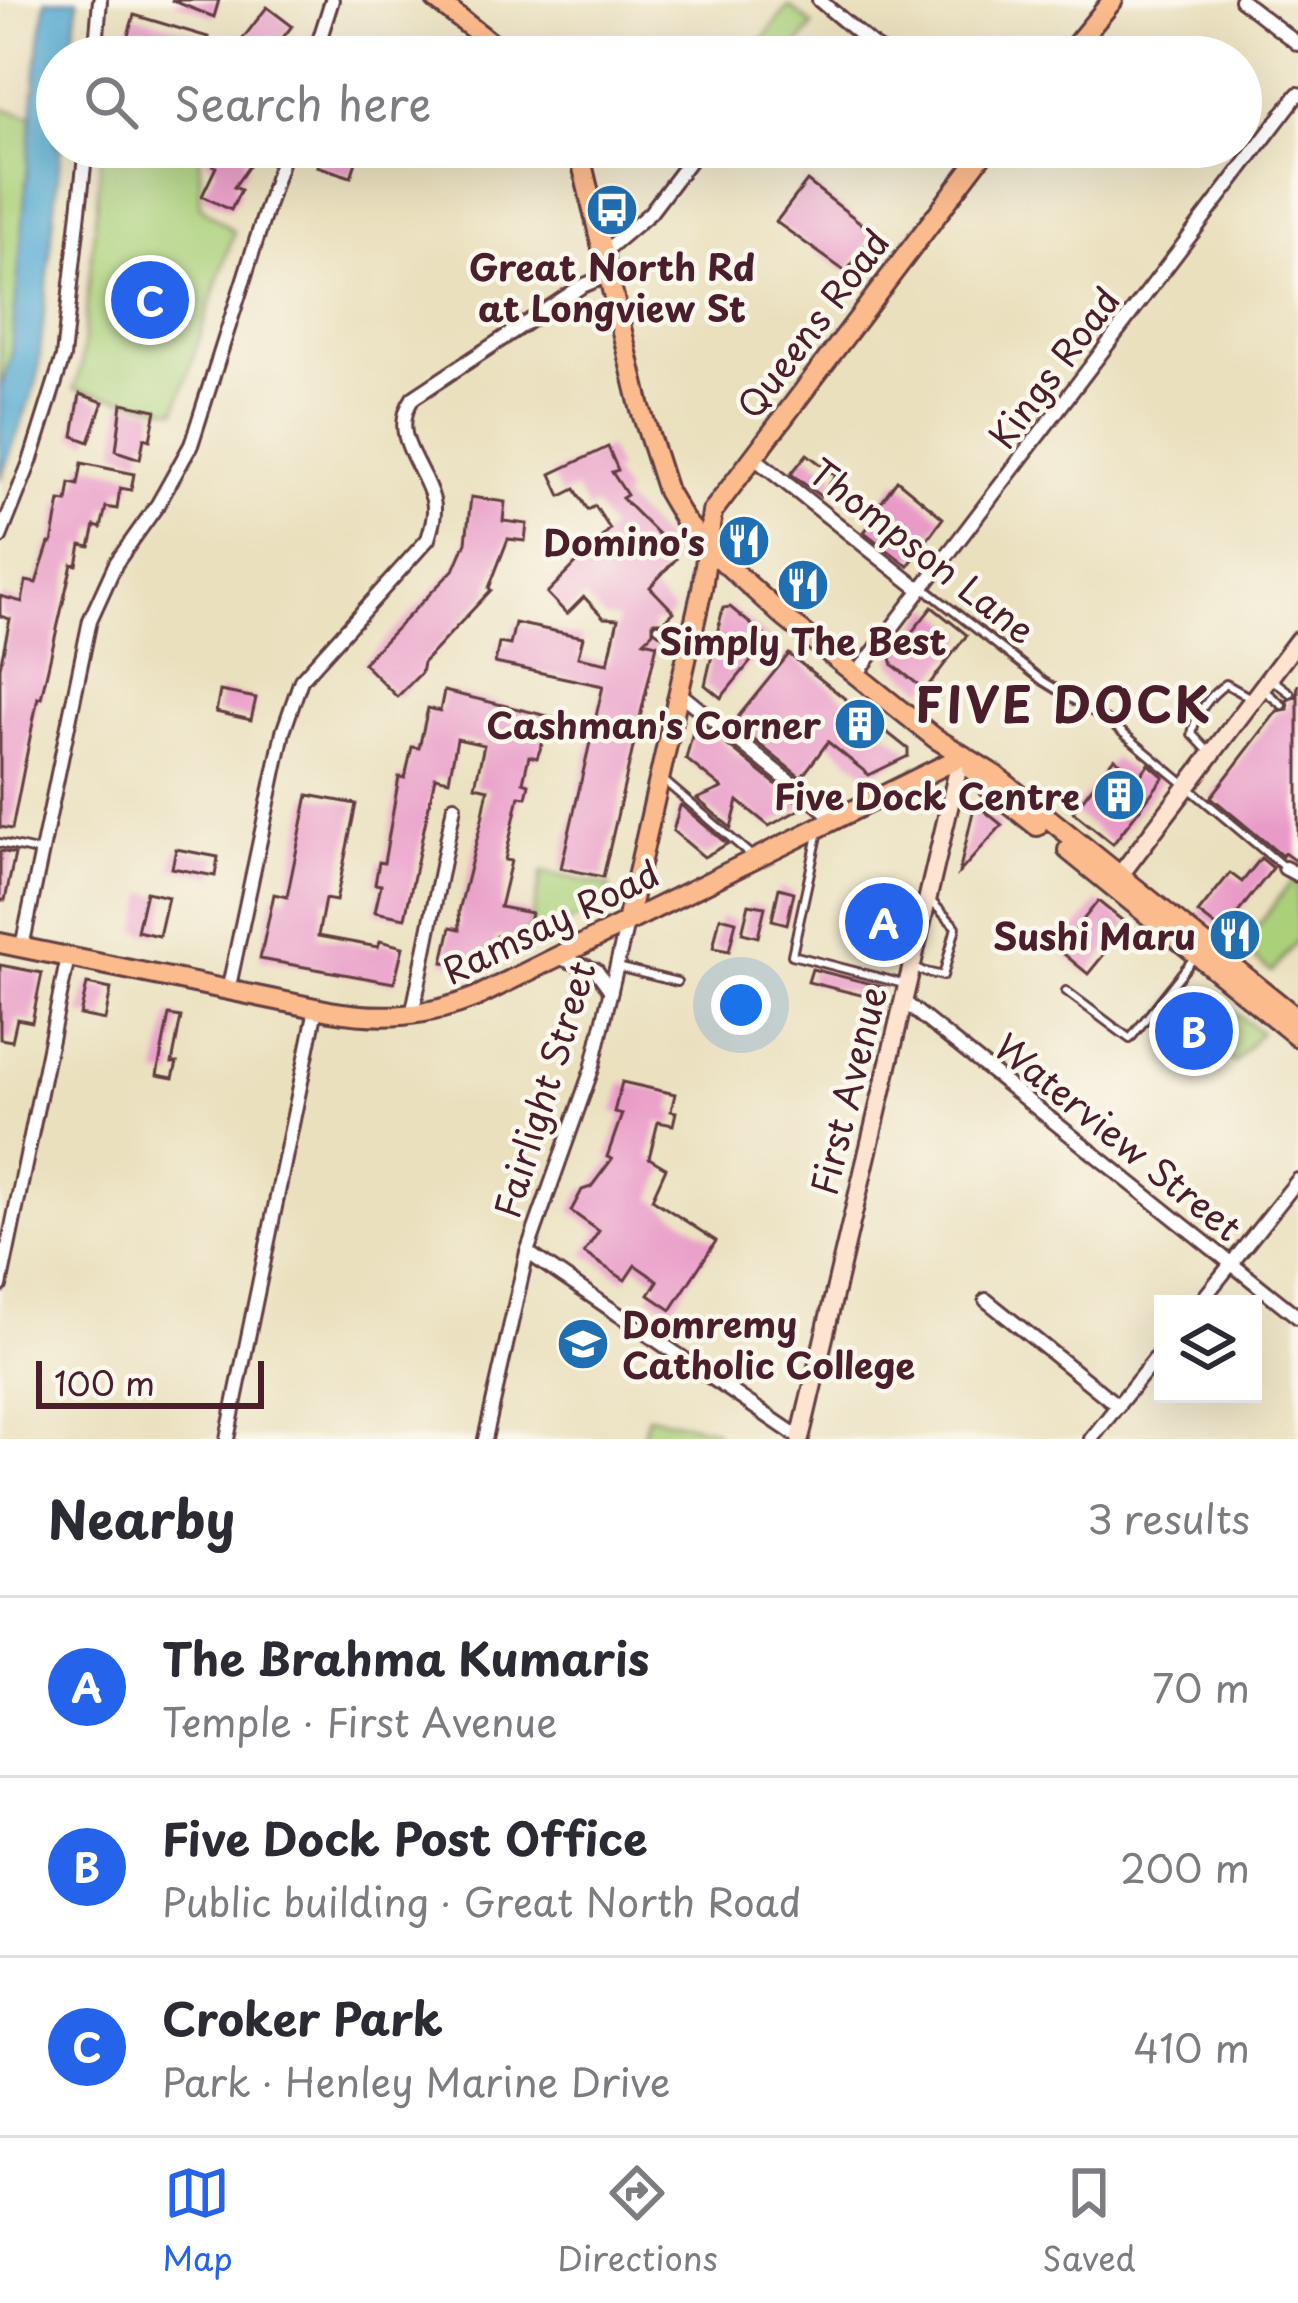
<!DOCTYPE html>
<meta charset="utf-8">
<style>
:root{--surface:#fff;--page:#f2f2f3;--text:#2b2b33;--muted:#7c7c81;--line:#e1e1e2;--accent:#2563eb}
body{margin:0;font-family:"Playpen Sans",sans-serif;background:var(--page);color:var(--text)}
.controls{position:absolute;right:36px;bottom:36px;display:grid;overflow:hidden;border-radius:0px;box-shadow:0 12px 48px #0002}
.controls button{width:108px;height:108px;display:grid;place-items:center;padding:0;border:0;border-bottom:3px solid var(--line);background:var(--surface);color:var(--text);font:60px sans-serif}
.scale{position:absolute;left:36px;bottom:30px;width:228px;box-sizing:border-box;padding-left:12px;border:6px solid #4a1f2b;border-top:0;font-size:33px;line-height:42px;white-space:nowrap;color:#4a1f2b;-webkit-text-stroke:9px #fbf7ec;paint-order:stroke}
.you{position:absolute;left:741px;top:1005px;width:42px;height:42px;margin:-30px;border:9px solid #fff;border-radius:50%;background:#1a73e8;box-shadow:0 0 0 18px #1a73e833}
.badge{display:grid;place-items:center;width:78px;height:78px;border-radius:50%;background:var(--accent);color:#fff;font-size:39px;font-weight:700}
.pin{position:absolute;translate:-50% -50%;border:6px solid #fff;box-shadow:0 3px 12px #0006}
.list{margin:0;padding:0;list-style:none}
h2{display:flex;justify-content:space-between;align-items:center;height:156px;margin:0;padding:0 48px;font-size:51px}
h2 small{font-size:39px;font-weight:400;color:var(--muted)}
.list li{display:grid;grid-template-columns:78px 1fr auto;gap:36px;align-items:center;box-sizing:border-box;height:180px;padding:0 48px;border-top:3px solid var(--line)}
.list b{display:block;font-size:45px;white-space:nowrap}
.list p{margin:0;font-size:39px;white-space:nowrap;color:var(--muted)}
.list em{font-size:39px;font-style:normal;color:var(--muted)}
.icon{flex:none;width:66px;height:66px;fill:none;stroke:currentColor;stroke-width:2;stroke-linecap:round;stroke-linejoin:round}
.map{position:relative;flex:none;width:1298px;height:1439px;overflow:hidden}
.search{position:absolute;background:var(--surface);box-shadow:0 12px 48px #0002;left:36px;right:36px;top:36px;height:132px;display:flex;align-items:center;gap:30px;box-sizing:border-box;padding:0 42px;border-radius:66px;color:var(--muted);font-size:45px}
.sheet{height:696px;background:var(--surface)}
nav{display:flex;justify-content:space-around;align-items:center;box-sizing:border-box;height:168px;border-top:3px solid var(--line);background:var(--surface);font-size:33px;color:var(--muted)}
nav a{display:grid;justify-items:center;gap:6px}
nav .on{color:var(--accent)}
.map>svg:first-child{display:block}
</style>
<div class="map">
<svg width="1298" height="1439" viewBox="0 0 1298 1439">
<rect width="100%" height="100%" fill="#fbf7ec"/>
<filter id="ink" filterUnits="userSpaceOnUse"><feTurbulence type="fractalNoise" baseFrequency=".00833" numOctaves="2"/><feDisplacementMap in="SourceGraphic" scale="24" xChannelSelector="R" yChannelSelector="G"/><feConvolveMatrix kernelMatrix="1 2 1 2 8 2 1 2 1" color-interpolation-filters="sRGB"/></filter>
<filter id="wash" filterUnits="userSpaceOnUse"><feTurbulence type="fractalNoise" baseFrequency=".004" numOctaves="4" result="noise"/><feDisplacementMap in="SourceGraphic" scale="48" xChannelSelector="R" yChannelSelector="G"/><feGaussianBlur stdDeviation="2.7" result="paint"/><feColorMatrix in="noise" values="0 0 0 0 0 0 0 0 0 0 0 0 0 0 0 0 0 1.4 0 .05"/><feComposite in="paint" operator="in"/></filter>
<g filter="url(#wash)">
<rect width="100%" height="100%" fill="#eae0be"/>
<!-- green -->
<g fill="#abd07a" stroke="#7a7852" stroke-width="3">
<polygon points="789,6 813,25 789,57 751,54"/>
<polygon points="0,108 33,116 11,356 0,390"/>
<polygon points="102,147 200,147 200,206 234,232 176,410 74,389 81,367"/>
<polygon points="542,872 610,886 603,905 526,945"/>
<polygon points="1293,880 1298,884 1298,939 1272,972 1241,948"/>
<polygon points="1227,1006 1260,1032 1235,1063 1209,1041 1219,1027 1214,1022"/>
<polygon points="648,1416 708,1428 715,1431 713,1439 642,1439"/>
</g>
<!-- water -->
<polygon fill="#56abd2" stroke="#50657e" stroke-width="3" points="46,0 78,0 71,57 57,57 57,147 61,147 37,381 0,480 0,390 11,356 37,61"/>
<g id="blocks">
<!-- building -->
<g fill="#e99bc7">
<polygon points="171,0 219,0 214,17"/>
<polygon points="267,7 292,26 268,57 243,57 234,50"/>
<polygon points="134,15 208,37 202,57 175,57 126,42"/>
<polygon points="214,147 253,147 243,162 249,166 234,187 241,190 231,210 202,196 216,167 205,159"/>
<polygon points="323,147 358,156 351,177 317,166"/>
<polygon points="807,181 875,234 846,272 776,222"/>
<polygon points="80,394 103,402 89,442 73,436"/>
<polygon points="122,403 156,410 150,440 144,438 140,459 116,451"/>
<polygon points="608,447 618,470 612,472 627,495 622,498 669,545 665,549 676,559 650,587 674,612 663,622 653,622 653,632 644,641 657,644 603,877 561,868 603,686 495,663 499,643 510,645 515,623 583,637 578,657 608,663 618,619 604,618 584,597 567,614 547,593 610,529 595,506 588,510 575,489 561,496 551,474"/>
<polygon points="807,454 836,476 820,496 791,474"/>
<polygon points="82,463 134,474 131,490 120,488 117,509 106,507 101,528 95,526 90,547 81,545 77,565 72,564 41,698 38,697 12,829 0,827 0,667 10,619 0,616 0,596 22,602 26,581 36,583 49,543 52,543 60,501 67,502 70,483 78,485"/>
<polygon points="897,480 943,518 908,566 864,532 883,508 879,505"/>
<polygon points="471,497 505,502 503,521 527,524 525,541 508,539 489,588 491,590 423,663 421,673 397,697 363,663 455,568 466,542"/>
<polygon points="730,607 769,639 721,698 705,685 723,608"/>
<polygon points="932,607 967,635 925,690 893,665 891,658"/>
<polygon points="789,654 908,749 908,756 869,775 828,742 801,778 733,723"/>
<polygon points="1298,684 1298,863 1284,853 1282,856 1211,797 1277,711 1288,709 1287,700 1297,696"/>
<polygon points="220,691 256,698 251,720 216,712"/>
<polygon points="444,691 552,717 537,758 529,756 523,782 529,784 526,797 519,796 505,860 511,861 500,907 531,913 525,942 497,936 492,961 467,956 465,966 443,962 451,927 460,929 459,911 482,819 488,789 475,786 484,745 457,739 449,780 435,777 405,918 375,912 381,885 375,884 379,862 384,863 399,777 405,778 412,747 419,748 428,708 440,711"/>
<polygon points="696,720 804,807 769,826 738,801 731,828 697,799 722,788 686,759"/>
<polygon points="1114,758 1139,777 1149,764 1164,777 1113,844 1073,812"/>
<polygon points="308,795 356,804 336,901 325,899 318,936 378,947 380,941 403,947 394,983 260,959 274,894 287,897"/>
<polygon points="975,803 1002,825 959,873"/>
<polygon points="680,806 681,805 727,844 704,857 673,831"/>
<polygon points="176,849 218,857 215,876 172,868"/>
<polygon points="0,851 15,854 5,900 0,900"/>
<polygon points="1261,858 1273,868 1223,932 1198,913 1230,873 1242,882"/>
<polygon points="779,888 794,892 787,924 772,920"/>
<polygon points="146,892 168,897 159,936 137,931"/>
<polygon points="1098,901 1128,925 1088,974 1059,950"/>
<polygon points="749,904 765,907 758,937 742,933"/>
<polygon points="720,917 736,921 729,951 713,948"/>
<polygon points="0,965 42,973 32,1022 17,1019 12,1041 0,1039"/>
<polygon points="812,969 884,987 881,1000 808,982"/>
<polygon points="87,984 111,989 105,1020 80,1015"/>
<polygon points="169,1015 181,1017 172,1063 177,1063 173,1078 157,1075"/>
<polygon points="622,1082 675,1094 671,1111 676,1112 673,1125 658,1122 649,1158 666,1168 652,1199 716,1241 671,1310 649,1295 658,1281 635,1265 625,1280 584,1253 599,1231 571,1211 582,1190 591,1187 612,1159 607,1157 622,1114 614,1112"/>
</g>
</g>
</g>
<g filter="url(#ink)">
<use href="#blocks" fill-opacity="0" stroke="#623c41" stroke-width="3"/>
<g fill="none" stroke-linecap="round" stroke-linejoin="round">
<!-- lane casing -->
<g stroke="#623c41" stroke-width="12">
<g id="lane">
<polyline points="924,588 1043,681 1111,723 1285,868"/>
<polyline points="658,627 670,636 687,639"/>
<polyline points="1274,681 1290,693"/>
<polyline points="1266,692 1282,705"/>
<path d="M1209 752 1192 734C1195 714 1210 695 1226 684L1249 697"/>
<polyline points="662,779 752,856"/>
<polyline points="818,835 792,955 904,984"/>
<polyline points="0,843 41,852"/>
<polyline points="617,967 677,982"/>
<polyline points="913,969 943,976 956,927 930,900"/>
<polyline points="1066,991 1130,1039 1193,959"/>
</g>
</g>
<!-- street casing -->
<g stroke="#623c41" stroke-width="18">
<g id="street">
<polyline points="819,0 887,57"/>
<polyline points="1241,0 1298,44"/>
<polyline points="95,57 100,0"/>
<polyline points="314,57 332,0"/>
<polyline points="604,252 650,213 700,147"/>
<polyline points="752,456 914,585 924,588"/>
<polyline points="0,537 30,462 63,357 86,147"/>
<polyline points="856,675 1298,94"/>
<polyline points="678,692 834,818"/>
<polyline points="1285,868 1298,875"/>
<polyline points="22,947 90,620 116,563 158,504 191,445 286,147"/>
<polyline points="557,957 596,970 611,991"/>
<path d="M228 991 283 732 301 680 428 539C432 526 436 513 433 500 423 463 388 435 413 398L582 286 609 275"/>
<polyline points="903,1001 1298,1317"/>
<polyline points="412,1016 454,806"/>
<polyline points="527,1252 800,1438"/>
<polyline points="0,1286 68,957"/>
<polyline points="986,1300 1118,1406"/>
<polyline points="1199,1304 1298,1180"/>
<polyline points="227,1439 316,1009"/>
<polyline points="485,1439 527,1252 592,1069 627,923"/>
<polyline points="1091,1439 1163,1349"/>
</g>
</g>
<!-- secondary casing -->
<g stroke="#623c41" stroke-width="22">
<g id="secondary">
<polyline points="1114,883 1298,640"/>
<polyline points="800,1439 961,757"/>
</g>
</g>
<!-- primary casing -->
<g stroke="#623c41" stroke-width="24">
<g id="primary">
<polyline points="436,0 509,57"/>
<polyline points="1066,57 1113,0"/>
<polyline points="578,147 640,407 667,491 684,520 706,546 784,617 935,738 996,776 1298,1019"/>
<polyline points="972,769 988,787 1037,826"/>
<polyline points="1068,850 1298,1037"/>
<polyline points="627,922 702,589 712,512 988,147"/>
<path d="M0 943 330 1011C383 1020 427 1017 476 997L961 757"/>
</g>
</g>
<!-- lane -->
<use href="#lane" stroke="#fff" stroke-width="6"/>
<!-- street -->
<use href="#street" stroke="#fff" stroke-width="12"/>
<!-- secondary -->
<use href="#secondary" stroke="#fde4d1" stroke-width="16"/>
<!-- primary -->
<use href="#primary" stroke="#fbbb8d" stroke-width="18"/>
</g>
</g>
<!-- icons -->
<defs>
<g id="bus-disc" transform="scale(2.7)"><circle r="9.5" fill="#1f6fb2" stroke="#fbf7ec"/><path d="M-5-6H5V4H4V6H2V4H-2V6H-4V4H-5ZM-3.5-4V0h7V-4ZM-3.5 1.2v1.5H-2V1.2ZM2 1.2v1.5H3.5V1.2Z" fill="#fff"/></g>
<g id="restaurant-disc" transform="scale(2.7)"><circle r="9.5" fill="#1f6fb2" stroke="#fbf7ec"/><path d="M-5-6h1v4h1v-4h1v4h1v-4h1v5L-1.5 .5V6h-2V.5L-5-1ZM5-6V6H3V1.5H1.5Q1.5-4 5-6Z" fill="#fff"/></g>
<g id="building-disc" transform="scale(2.7)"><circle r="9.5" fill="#1f6fb2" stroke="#fbf7ec"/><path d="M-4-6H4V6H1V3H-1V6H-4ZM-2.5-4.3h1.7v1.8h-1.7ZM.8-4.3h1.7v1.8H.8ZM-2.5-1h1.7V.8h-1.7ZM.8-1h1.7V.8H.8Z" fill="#fff"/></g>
<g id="school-disc" transform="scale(2.7)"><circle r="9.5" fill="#1f6fb2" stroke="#fbf7ec"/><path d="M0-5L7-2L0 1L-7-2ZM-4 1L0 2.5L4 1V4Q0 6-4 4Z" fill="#fff"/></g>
</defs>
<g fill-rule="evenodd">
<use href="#bus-disc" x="612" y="210"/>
<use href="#restaurant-disc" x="744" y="541"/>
<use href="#restaurant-disc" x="803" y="585"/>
<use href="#building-disc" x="860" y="724"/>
<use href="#building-disc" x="1119" y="795"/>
<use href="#restaurant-disc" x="1235" y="935"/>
<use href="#school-disc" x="583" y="1344"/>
</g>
<g text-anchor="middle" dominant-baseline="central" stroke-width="9" stroke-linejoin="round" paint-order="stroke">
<!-- poi labels -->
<g font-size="36" font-weight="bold" fill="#4a1f2b" stroke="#fbf7ec" text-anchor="end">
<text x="612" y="266" text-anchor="middle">Great North Rd<tspan x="612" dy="41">at Longview St</tspan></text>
<text x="705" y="541">Domino's</text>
<text x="803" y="640" text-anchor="middle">Simply The Best</text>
<text x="821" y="724">Cashman's Corner</text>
<text x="1080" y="795">Five Dock Centre</text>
<text x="1196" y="935">Sushi Maru</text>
<text x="622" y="1323" text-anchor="start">Domremy<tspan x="622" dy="41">Catholic College</tspan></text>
</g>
<!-- street labels -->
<g font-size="36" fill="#4a1f2b" stroke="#fbf7ec">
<text transform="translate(812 323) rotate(-53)">Queens Road</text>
<text transform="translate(1053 367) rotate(-53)">Kings Road</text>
<text transform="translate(923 550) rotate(38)">Thompson Lane</text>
<text transform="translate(550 921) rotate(-26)">Ramsay Road</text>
<text transform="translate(543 1089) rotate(-73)">Fairlight Street</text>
<text transform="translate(847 1090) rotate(-76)">First Avenue</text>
<text transform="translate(1119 1136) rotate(39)">Waterview Street</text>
</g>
<!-- district labels -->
<g font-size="48" font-weight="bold" letter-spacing="3" fill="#4a1f2b" stroke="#fbf7ec">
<text x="1064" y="703">FIVE DOCK</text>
</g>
</g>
</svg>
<div class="controls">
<button><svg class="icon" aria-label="layers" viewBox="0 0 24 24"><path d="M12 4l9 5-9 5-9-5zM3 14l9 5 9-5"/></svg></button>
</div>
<div class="scale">100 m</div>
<div class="you"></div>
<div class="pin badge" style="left:884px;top:922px">A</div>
<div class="pin badge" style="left:1194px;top:1031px">B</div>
<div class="pin badge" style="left:150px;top:300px">C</div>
<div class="search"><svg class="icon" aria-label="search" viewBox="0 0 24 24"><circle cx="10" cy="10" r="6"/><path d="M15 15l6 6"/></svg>Search here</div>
</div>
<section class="sheet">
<h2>Nearby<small>3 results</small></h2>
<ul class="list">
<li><span class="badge">A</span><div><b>The Brahma Kumaris</b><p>Temple · First Avenue</p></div><em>70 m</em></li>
<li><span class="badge">B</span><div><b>Five Dock Post Office</b><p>Public building · Great North Road</p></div><em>200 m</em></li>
<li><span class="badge">C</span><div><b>Croker Park</b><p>Park · Henley Marine Drive</p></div><em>410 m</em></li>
</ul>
</section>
<nav>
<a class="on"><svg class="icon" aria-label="map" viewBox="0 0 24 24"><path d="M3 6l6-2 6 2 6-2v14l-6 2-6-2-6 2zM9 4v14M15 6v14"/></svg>Map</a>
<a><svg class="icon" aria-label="directions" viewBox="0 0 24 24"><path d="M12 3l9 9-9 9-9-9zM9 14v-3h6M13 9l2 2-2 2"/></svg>Directions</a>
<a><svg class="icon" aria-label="saved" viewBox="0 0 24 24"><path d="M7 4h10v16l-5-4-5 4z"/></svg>Saved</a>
</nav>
